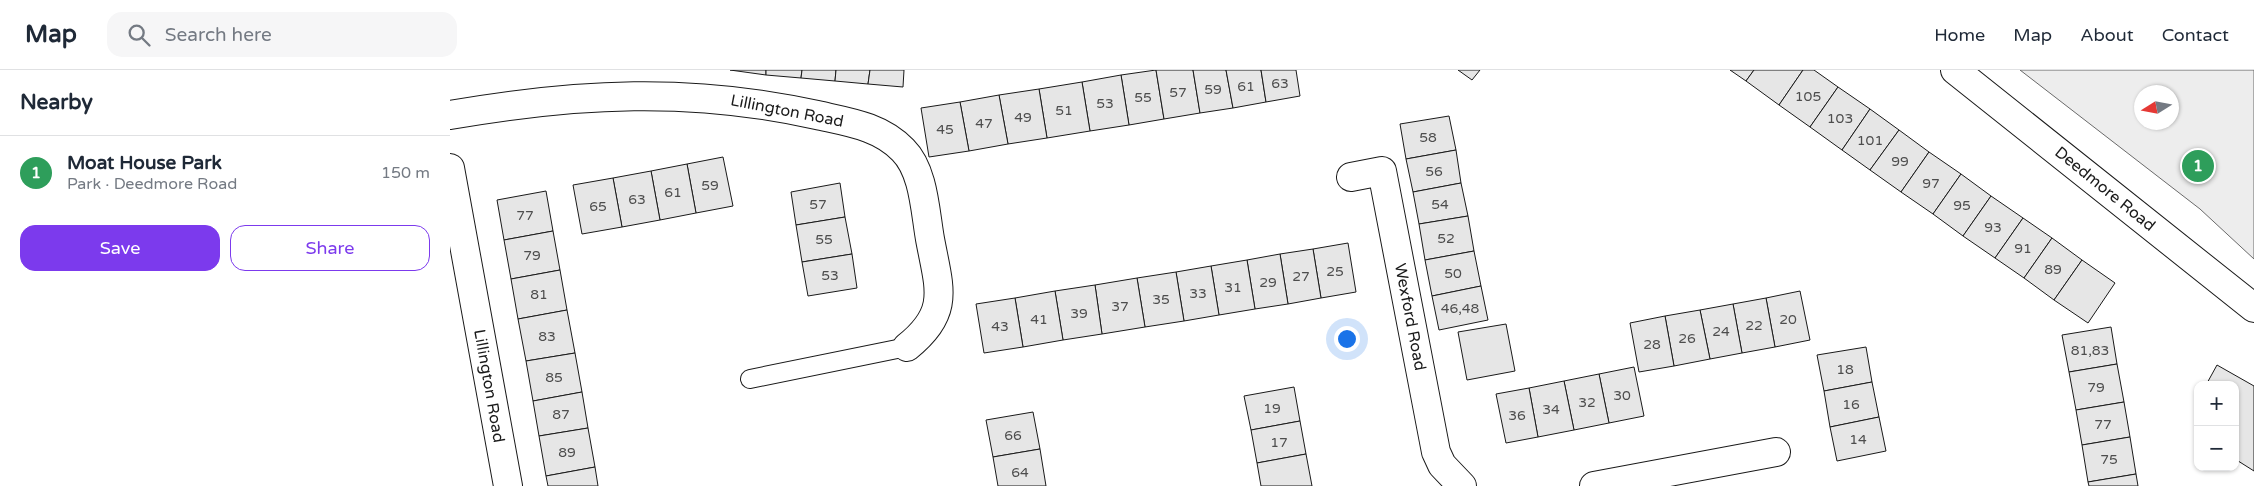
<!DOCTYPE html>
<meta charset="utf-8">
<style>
:root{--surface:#fff;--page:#f6f6f7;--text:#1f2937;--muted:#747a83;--line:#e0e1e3;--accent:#7c3aed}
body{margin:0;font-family:"Varela Round",sans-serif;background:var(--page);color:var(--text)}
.controls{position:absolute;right:15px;bottom:15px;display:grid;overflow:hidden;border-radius:10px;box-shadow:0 1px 4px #0004}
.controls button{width:45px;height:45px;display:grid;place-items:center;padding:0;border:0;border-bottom:1px solid var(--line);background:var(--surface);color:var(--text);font:25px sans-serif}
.compass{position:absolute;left:1684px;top:15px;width:45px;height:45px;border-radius:50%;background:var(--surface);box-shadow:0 1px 4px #0004;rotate:259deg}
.you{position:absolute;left:896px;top:268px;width:18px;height:18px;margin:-12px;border:4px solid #fff;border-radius:50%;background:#1a73e8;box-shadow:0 0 0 8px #1a73e833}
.badge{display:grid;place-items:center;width:32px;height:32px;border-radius:50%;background:var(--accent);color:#fff;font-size:16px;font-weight:700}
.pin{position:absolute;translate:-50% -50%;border:2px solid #fff;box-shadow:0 1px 5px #0006}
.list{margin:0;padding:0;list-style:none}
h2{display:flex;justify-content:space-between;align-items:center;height:65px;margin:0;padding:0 20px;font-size:21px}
h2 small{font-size:16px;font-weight:400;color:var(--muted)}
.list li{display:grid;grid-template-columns:32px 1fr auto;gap:15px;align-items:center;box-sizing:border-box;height:75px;padding:0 20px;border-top:1px solid var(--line)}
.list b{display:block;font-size:19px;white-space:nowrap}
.list p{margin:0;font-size:16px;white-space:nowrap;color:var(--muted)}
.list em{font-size:16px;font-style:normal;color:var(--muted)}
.actions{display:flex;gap:10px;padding:15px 20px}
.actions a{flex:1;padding:11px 0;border:1px solid var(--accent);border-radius:15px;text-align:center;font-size:18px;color:var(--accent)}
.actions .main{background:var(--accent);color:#fff}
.icon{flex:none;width:28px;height:28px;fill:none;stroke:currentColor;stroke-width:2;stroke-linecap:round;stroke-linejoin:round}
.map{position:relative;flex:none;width:1804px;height:416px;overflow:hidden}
header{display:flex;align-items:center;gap:30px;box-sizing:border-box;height:70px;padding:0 25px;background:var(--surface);border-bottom:1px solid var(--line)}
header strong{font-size:24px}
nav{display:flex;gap:28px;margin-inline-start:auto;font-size:18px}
.search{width:350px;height:45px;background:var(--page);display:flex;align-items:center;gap:12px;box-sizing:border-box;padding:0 18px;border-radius:15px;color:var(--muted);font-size:19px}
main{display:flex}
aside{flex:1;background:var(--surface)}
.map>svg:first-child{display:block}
</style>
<header>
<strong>Map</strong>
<div class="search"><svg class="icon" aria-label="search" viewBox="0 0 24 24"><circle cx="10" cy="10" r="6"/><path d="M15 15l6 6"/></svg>Search here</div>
<nav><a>Home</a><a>Map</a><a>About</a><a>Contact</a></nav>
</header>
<main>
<aside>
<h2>Nearby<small></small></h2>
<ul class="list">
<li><span class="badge" style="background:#2e9e5b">1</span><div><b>Moat House Park</b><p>Park · Deedmore Road</p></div><em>150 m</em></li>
</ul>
<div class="actions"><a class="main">Save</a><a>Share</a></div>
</aside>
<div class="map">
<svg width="1804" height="416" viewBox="0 0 1804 416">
<rect width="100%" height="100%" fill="#fff"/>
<!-- built -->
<path fill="#ededed" stroke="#6a6a6a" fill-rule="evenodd" d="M1570 0H1804V189L1750 139ZM1692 22H1722V52H1692Z"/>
<!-- building -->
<g fill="#e6e6e6" stroke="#1a1a1a">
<polygon points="280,0 316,0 316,5"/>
<polygon points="316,0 352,0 351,8 316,5"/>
<polygon points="352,0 386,0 385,11 351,8"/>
<polygon points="386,0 420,0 418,14 385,11"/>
<polygon points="420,0 454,0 453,17 418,14"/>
<polygon points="706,0 714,49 679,55 671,5"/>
<polygon points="706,0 743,0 750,43 714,49"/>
<polygon points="743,0 776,0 783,38 750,43"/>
<polygon points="776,0 811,0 816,32 783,38"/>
<polygon points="811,0 846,0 850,26 816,32"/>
<polygon points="1008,0 1030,0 1022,10"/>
<polygon points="1280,0 1304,0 1296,11"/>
<polygon points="1304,0 1353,0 1329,35 1296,11"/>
<polygon points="1353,0 1364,0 1388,17 1360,57 1329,35"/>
<polygon points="671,5 679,55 640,61 632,12"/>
<polygon points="632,12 640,61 597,68 589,19"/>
<polygon points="1388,17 1420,39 1392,80 1360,57"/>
<polygon points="589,19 597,68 558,74 549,25"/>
<polygon points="549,25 558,74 519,81 510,32"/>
<polygon points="510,32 519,81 479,87 471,38"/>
<polygon points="1420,39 1449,60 1420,100 1392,80"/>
<polygon points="999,46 1006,80 956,89 950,54"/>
<polygon points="1449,60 1479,82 1451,122 1420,100"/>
<polygon points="1006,80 1011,113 963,122 956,89"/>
<polygon points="1479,82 1511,104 1483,144 1451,122"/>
<polygon points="273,87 283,136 246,143 237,94"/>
<polygon points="237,94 246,143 210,150 201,101"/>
<polygon points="201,101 210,150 172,157 163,108"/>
<polygon points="1511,104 1541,126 1513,166 1483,144"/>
<polygon points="163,108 172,157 132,164 123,115"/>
<polygon points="390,113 395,147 346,155 341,122"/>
<polygon points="1011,113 1018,146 969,154 963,122"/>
<polygon points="96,121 103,161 54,170 47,130"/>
<polygon points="1541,126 1573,148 1545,188 1513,166"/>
<polygon points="1018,146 1024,181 975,190 969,154"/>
<polygon points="395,147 402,184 352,192 346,155"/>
<polygon points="1573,148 1602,168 1574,208 1545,188"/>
<polygon points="103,161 110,200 61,209 54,170"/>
<polygon points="1602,168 1632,190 1604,230 1574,208"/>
<polygon points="898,173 906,222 871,228 863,179"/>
<polygon points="863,179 871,228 838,234 830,184"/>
<polygon points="1024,181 1031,216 982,226 975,190"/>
<polygon points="402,184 407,218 358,226 352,192"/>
<polygon points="830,184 838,234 805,239 797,190"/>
<polygon points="797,190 805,239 769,245 761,196"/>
<polygon points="1632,190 1665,213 1638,253 1604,230"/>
<polygon points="761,196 769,245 734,251 726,202"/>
<polygon points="110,200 117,240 68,249 61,209"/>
<polygon points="726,202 734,251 695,257 687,208"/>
<polygon points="687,208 695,257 652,264 645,215"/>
<polygon points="645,215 652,264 613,270 605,221"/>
<polygon points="1031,216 1038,250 989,260 982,226"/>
<polygon points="605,221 613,270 573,277 565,228"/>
<polygon points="1350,221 1360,270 1325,277 1316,228"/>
<polygon points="565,228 573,277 534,283 526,234"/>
<polygon points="1316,228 1325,277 1292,283 1283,234"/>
<polygon points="1283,234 1292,283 1260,289 1250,240"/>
<polygon points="117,240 125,283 76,291 68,249"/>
<polygon points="1250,240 1260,289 1224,296 1215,246"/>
<polygon points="1215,246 1224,296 1189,302 1180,253"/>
<polygon points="1056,254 1065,301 1017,310 1008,262"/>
<polygon points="1661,257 1667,294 1619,302 1612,265"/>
<polygon points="1416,277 1422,312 1374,321 1367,285"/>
<polygon points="125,283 132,322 83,331 76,291"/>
<polygon points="1667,294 1674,332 1626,340 1619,302"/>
<polygon points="1767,295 1804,316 1804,401 1785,389 1785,315 1756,315"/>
<polygon points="1184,297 1194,346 1159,353 1149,304"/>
<polygon points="1149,304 1159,353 1124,360 1114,311"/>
<polygon points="1114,311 1124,360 1088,367 1079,318"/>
<polygon points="1422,312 1429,347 1380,357 1374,321"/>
<polygon points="844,317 850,351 801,360 794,326"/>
<polygon points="1079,318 1088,367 1056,373 1046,324"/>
<polygon points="132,322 138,358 89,366 83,331"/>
<polygon points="1674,332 1680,367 1632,375 1626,340"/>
<polygon points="583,342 590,379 543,387 536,350"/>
<polygon points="1429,347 1436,381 1387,391 1380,357"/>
<polygon points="850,351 856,384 807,393 801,360"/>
<polygon points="138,358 145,397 96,406 89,366"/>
<polygon points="1680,367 1686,404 1638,412 1632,375"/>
<polygon points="590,379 596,416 548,416 543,387"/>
<polygon points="856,384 862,416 811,416 807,393"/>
<polygon points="145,397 148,416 98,416 96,406"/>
<polygon points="1686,404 1688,416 1639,416 1638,412"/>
</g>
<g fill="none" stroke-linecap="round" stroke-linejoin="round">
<!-- lane casing -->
<g stroke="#1a1a1a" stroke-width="20">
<polyline id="lane" points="300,309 457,277"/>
</g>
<!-- street casing -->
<g stroke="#1a1a1a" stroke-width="30">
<g id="street">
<path d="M0 45C127 23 241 17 367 45 398 52 430 56 453 80 474 101 475 141 480 169 489 218 501 242 457 277"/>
<polyline points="0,98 58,416"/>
<polyline points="901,107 932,101 986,382 992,395 1012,416"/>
<polyline points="1144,416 1326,382"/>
</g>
</g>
<!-- secondary casing -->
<g stroke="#1a1a1a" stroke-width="30">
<polyline id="secondary" points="1505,0 1804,238"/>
</g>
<!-- lane -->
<use href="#lane" stroke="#fff" stroke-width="18"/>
<!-- street -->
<use href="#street" stroke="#fff" stroke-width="28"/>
<!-- secondary -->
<use href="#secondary" stroke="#fff" stroke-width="28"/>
</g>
<g text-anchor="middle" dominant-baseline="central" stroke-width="4" stroke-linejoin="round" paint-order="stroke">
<!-- number labels -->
<g font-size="14" fill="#4d4d4d">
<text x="830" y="13">63</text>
<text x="796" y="16">61</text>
<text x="763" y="19">59</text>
<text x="728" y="22">57</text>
<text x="1358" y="26">105</text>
<text x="693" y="27">55</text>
<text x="655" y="33">53</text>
<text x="614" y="40">51</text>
<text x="573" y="47">49</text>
<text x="1390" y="48">103</text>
<text x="534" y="53">47</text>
<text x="495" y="59">45</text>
<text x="978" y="67">58</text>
<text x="1420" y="70">101</text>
<text x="1450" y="91">99</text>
<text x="984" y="101">56</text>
<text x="1481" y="113">97</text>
<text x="260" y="115">59</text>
<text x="223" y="122">61</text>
<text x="187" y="129">63</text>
<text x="368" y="134">57</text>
<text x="990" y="134">54</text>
<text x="1512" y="135">95</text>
<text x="148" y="136">65</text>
<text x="75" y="145">77</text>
<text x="1543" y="157">93</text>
<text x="996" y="168">52</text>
<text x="374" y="169">55</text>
<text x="1573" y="178">91</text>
<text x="82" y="185">79</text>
<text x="1603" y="199">89</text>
<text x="885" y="201">25</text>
<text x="1003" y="203">50</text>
<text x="380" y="205">53</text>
<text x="851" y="206">27</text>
<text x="818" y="212">29</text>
<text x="783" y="217">31</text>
<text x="748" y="223">33</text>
<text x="89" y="224">81</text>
<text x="711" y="229">35</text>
<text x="670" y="236">37</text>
<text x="1010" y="238">46,48</text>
<text x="629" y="243">39</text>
<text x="589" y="249">41</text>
<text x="1338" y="249">20</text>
<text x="1304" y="255">22</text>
<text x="550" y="256">43</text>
<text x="1271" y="261">24</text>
<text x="97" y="266">83</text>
<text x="1237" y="268">26</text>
<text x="1202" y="274">28</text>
<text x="1640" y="280">81,83</text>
<text x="1395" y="299">18</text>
<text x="104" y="307">85</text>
<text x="1646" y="317">79</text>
<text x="1172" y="325">30</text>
<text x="1137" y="332">32</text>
<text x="1401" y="334">16</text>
<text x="822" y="338">19</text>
<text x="1101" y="339">34</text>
<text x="111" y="344">87</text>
<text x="1067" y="345">36</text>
<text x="1653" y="354">77</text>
<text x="563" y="365">66</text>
<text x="1408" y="369">14</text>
<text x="829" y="372">17</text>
<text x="117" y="382">89</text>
<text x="1659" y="389">75</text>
<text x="570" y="402">64</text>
</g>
<!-- street labels -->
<g font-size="16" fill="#1a1a1a" stroke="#fff">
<text transform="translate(337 41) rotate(11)">Lillington Road</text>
<text transform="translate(1655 119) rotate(39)">Deedmore Road</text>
<text transform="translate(960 247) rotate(79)">Wexford Road</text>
<text transform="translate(39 316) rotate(80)">Lillington Road</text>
</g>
</g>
</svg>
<div class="controls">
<button>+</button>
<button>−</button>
</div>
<svg class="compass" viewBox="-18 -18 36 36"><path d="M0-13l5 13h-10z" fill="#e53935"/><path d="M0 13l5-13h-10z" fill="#747a83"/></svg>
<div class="you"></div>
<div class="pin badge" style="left:1748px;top:96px;background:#2e9e5b">1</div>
</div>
</main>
